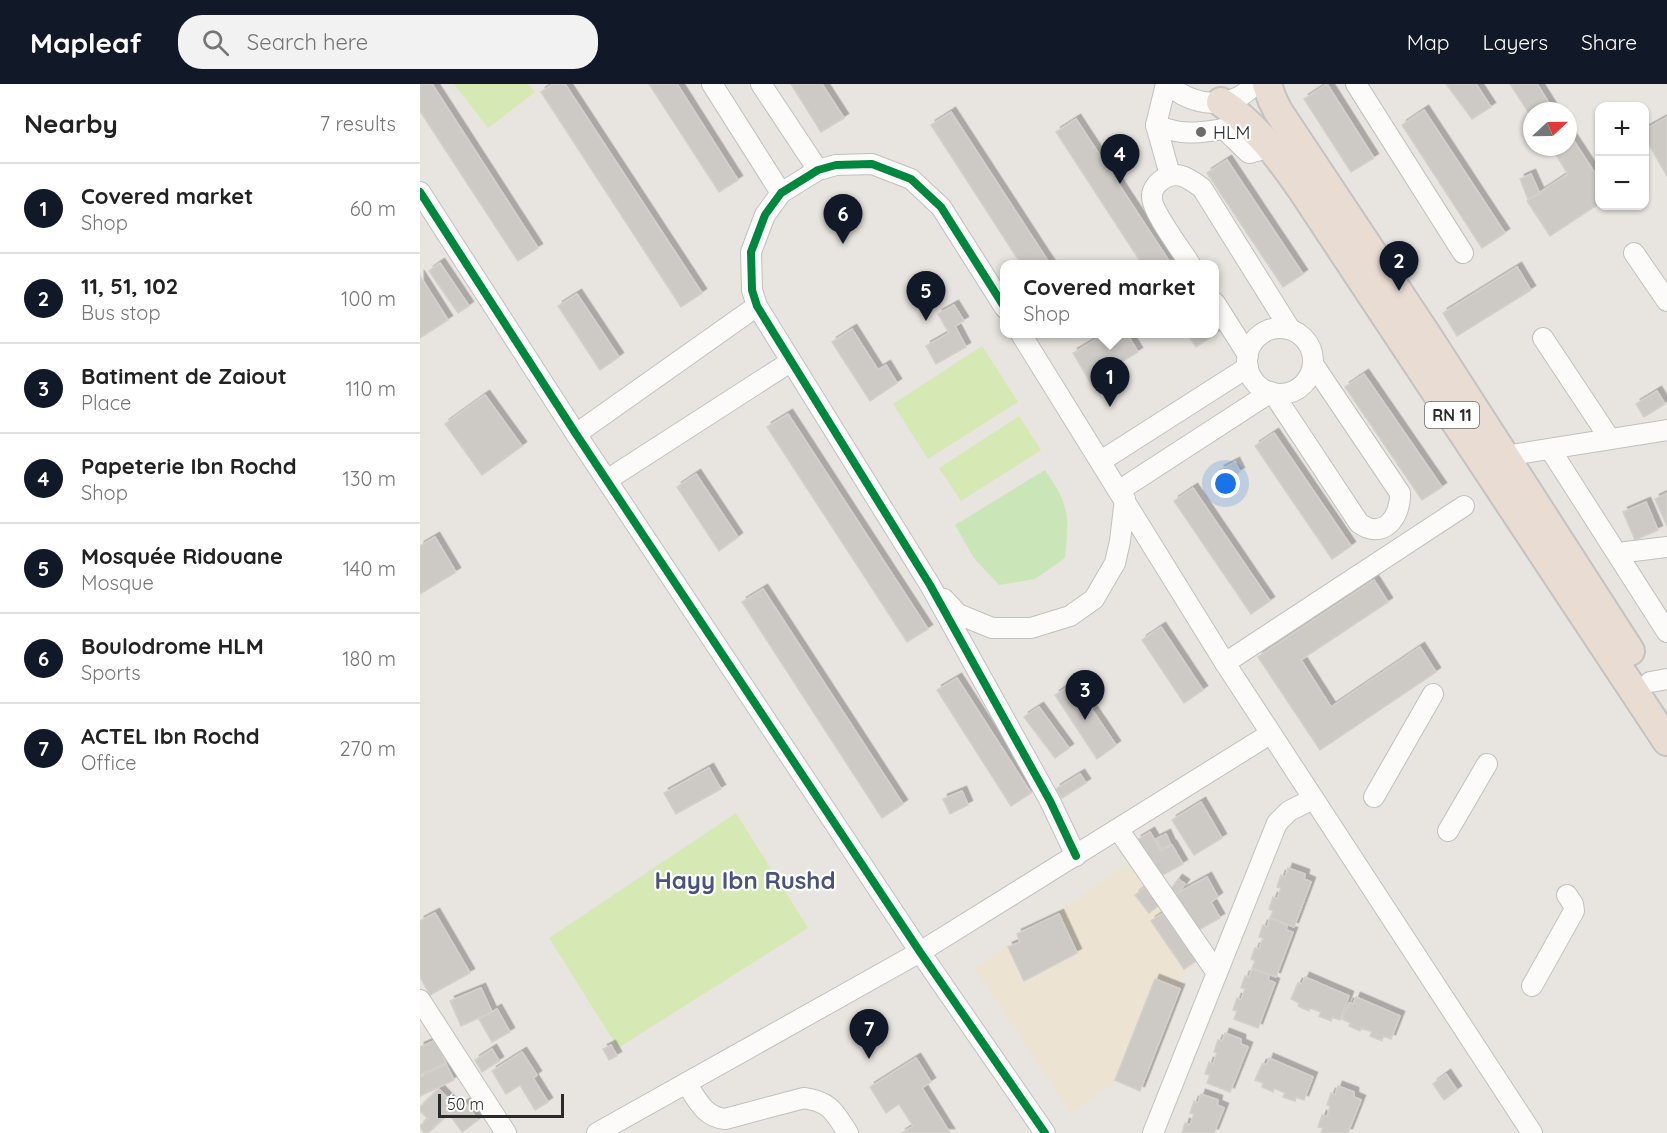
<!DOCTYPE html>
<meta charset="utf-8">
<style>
:root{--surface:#fff;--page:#f2f2f2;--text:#222;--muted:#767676;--line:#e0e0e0;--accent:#111827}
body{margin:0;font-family:Quicksand,sans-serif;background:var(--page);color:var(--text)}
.controls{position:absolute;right:18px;top:18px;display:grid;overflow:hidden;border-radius:12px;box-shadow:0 2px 4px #0004}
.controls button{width:54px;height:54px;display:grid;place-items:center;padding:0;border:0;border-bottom:2px solid var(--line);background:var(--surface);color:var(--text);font:30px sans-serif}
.compass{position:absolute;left:1103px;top:18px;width:54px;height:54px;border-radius:50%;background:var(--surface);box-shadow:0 2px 4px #0004;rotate:68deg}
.scale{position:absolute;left:18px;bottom:15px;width:126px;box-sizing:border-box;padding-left:6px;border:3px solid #2a2a2a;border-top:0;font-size:16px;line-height:21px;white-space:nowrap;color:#2a2a2a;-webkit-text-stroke:4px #fff;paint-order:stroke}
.you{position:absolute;left:806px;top:400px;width:21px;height:21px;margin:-15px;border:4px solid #fff;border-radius:50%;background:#1a73e8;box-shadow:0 0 0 9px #1a73e833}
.badge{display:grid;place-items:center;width:39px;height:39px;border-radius:50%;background:var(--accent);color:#fff;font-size:20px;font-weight:700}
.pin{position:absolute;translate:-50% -50px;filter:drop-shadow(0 2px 3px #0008)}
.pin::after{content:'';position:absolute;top:32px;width:21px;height:18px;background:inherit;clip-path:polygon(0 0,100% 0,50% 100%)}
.popup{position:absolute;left:580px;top:176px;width:219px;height:78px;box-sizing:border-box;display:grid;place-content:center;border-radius:12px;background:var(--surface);filter:drop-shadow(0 2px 4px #0005);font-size:20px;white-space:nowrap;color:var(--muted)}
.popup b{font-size:22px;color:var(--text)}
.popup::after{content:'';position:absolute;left:50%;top:100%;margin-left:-12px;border:12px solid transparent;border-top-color:var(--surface)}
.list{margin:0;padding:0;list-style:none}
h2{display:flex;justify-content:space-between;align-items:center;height:78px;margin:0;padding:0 24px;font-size:26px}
h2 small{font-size:20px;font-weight:400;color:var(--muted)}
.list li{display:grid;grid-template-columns:39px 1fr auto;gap:18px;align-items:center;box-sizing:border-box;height:90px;padding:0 24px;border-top:2px solid var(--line)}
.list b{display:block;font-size:22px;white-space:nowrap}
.list p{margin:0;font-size:20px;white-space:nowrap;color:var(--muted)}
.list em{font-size:20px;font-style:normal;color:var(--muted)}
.icon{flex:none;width:33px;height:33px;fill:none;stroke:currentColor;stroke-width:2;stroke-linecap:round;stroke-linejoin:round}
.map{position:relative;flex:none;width:1247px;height:1049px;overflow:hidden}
header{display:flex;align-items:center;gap:36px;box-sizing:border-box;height:84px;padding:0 30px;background:var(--accent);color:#fff}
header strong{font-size:28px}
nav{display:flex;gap:33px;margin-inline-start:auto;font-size:21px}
.search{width:420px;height:54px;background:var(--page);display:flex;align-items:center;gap:15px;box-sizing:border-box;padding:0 21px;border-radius:24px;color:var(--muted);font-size:22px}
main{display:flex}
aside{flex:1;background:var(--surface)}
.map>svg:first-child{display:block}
</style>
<header>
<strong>Mapleaf</strong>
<div class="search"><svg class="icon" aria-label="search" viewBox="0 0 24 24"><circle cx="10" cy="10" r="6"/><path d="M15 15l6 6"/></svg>Search here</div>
<nav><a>Map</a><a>Layers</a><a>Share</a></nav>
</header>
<main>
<aside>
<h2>Nearby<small>7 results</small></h2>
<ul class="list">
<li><span class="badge">1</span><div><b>Covered market</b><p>Shop</p></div><em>60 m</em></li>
<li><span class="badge">2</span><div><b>11, 51, 102</b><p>Bus stop</p></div><em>100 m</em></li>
<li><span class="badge">3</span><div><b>Batiment de Zaiout</b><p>Place</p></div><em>110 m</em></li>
<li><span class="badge">4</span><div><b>Papeterie Ibn Rochd</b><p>Shop</p></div><em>130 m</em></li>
<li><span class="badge">5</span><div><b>Mosquée Ridouane</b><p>Mosque</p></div><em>140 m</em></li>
<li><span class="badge">6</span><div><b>Boulodrome HLM</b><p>Sports</p></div><em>180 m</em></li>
<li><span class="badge">7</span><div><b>ACTEL Ibn Rochd</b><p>Office</p></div><em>270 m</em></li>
</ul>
</aside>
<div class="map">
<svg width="1247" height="1049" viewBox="0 0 1247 1049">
<defs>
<filter id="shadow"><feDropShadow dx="4.5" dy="-4.5" stdDeviation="0" flood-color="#0004"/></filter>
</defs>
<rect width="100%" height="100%" fill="#e8e4df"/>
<!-- education -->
<polygon fill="#ece3d3" points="710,778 778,877 762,891 723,1006 694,999 651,1029 555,884"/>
<!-- green -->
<path fill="#cae5b7" d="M625 386C650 422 649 431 645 474L615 495 579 501 554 474 535 441Z"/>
<!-- pitch -->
<g fill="#d6e9b4">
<polygon points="34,0 108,0 115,8 68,44"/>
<polygon points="562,262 598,318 508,375 473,320"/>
<polygon points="599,332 621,366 541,417 519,384"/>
<polygon points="316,729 388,844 198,964 129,854"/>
</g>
<!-- building -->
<g fill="#cdcac6" stroke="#d3d0cb" stroke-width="1.5" filter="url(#shadow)">
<polygon points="0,0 12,0 118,164 98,177 0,27"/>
<polygon points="133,0 145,0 282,209 261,223 121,8"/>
<polygon points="229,0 257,0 318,96 299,108"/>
<polygon points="371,0 402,0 424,34 401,48"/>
<polygon points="907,0 954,74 931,88 884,15"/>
<polygon points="1026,0 1056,0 1071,23 1052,35"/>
<polygon points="1090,0 1117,0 1134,27 1112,27 1112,34"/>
<polygon points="1004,26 1085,149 1062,164 982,41"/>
<polygon points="531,28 630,180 601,180 511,41"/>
<polygon points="1247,33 1247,92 1224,52 1224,46"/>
<polygon points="656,35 751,180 722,180 636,48"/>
<polygon points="1148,48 1180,97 1180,119 1130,152 1107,117 1148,90 1131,63 1148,63"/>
<polygon points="807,76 883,190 863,203 787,89"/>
<polygon points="1111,90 1120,110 1108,115 1100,95"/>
<polygon points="20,179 49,222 38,229 9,187"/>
<polygon points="1097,183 1111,206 1037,252 1023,229"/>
<polygon points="0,192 28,236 0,254"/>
<polygon points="157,210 199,273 180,286 138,222"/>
<polygon points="534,221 544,237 535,242 546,263 516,280 506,262 529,249 518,230"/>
<polygon points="432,245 458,286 466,281 477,299 450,317 412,258"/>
<polygon points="795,248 796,250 776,263 767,250 795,250"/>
<polygon points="685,250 707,250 718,268 683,289 687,295 673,303 653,269"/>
<polygon points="944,290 1022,403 1002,416 925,303"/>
<polygon points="1237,307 1245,320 1224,333 1216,320"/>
<polygon points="65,311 102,362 62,391 25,340"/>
<polygon points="368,330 508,545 487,558 347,343"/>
<polygon points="854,349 931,462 912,475 835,362"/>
<polygon points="815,378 820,388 805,395 800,386"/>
<polygon points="276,390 318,453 299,467 257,403"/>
<polygon points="773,404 850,517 831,530 754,417"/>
<polygon points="1247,409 1247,442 1235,415"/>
<polygon points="1226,418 1238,446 1215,456 1203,428"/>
<polygon points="15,453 36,488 0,510 0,462"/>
<polygon points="954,496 968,518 881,576 911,623 1000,563 1016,588 900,666 838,573"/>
<polygon points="343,505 483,720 462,734 322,518"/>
<polygon points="741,543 783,606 764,619 722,556"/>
<polygon points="537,594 611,709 591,722 517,606"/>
<polygon points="654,599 696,661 677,675 635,611"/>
<polygon points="619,623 649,664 635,674 604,633"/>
<polygon points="289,684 301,705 256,730 244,709"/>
<polygon points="660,690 666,699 642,714 636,705"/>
<polygon points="542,707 548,721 530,730 523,715"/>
<polygon points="781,718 802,754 774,771 752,736"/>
<polygon points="730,748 741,767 752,761 763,780 737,794 717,756"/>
<polygon points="746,750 751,761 741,765 736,755"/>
<polygon points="868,784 885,790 884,795 891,798 874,843 850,834 853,827 849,825 853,813 857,815 861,804 857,803 861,791 865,793"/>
<polygon points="787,793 798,813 791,818 800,834 775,848 754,811"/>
<polygon points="758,795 765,800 757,810 751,805"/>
<polygon points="725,803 739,821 729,829 715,811"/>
<polygon points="15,829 50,889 10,911 0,893 0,837"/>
<polygon points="743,829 776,877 764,885 731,837"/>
<polygon points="639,830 657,869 604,897 588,863 600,858 597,850"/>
<polygon points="850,834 867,841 866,846 873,848 856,893 832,884 835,877 831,875 835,864 839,865 843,854 839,853 843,841 847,843"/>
<polygon points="832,885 849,891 848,896 855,899 838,944 814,935 817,927 813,926 817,914 821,916 825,905 821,904 825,892 829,893"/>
<polygon points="885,893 929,912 920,936 912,933 911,937 899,932 901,928 890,924 889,927 878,922 879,919 871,915 878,899 882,900"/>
<polygon points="735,895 760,905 720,1007 695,996"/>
<polygon points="61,904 72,928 41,942 30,917"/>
<polygon points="936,913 980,932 971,955 963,952 962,957 950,952 952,948 941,944 940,947 929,942 930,939 922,935 929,919 933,920"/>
<polygon points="77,925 90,948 72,958 59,935"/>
<polygon points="805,949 821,955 821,960 828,963 810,1008 787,999 790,991 785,990 789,978 793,980 797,969 794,968 798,956 802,957"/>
<polygon points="16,956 26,979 0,991 0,963"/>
<polygon points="191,961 197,972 189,976 183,965"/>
<polygon points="72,965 79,977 62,988 55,976"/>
<polygon points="102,968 117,991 113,994 128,1018 115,1026 100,1001 86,1010 72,987"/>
<polygon points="496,974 511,998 502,1004 530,1049 482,1049 493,1042 479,1020 466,1029 450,1003"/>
<polygon points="849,974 893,993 884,1016 876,1013 875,1017 863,1013 865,1009 854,1004 853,1008 842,1003 843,999 835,996 842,980 847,980"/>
<polygon points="26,980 34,996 0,1012 0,993"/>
<polygon points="1026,990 1037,1006 1024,1016 1013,1000"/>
<polygon points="918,1002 934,1008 934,1013 941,1016 928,1049 901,1049 903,1044 898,1043 902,1031 907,1033 910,1022 907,1021 911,1009 915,1011"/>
<polygon points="19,1005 36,1023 8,1049 4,1049 0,1042 8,1035 0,1027 0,1023"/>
<polygon points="781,1010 798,1016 797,1021 804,1024 794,1049 762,1049 765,1039 770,1041 774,1030 770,1029 774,1017 778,1019"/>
<polygon points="45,1019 58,1036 42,1048 29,1030"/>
</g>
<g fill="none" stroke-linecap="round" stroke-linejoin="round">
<!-- minor casing -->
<g stroke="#c1c0c1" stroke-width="22">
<g id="minor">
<polyline points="292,0 361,109"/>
<polyline points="341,0 398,86"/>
<polyline points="746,0 736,41 750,91"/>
<path d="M747 0C773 22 810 28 835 0"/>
<polyline points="936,0 1043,169"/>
<path d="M736 41C763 52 776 49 804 45L829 69 852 63"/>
<polyline points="0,108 156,350 500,868 625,1049"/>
<polyline points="1214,169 1247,217"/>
<path d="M770 180C762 167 730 125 732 112 732 104 739 97 745 94 759 86 771 96 782 104L870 245"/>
<polyline points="795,219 828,271"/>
<polyline points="585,224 521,123 491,95 452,80 416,81 398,86 361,109 345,131 331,168 332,206 337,222 510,501 630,717 656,772"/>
<circle cx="860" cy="277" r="33"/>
<polyline points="601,250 805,579 1112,1049"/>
<polyline points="1123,254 1190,355"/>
<path d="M853 309 939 439C963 457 981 433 980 409L893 280"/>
<polyline points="156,350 337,222"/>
<polyline points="1130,365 1247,548"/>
<polyline points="1085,372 1247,346"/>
<polyline points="681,377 828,283"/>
<polyline points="187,396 370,278"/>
<polyline points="700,406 851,308"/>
<polyline points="1198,469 1247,463"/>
<polyline points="524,515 538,530 572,544 611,544 650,532 674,515 695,479 700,457 705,415"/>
<polyline points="805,579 1044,422"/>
<polyline points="1230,598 1247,595"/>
<polyline points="954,713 1013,610"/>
<polyline points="698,745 797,889"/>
<polyline points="1028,747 1067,680"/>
<polyline points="1112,902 1154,827 1153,820 1147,811"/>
<polyline points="0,916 86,1049"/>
<path d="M266 999C277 1015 284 1033 305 1035L384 1014C411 1018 414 1028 428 1049"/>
<polyline points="177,1049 500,868 850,650"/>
<polyline points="733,1049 857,739 869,727 893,715"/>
</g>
</g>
<!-- highway casing -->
<g stroke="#c4c3c1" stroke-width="32">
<g id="highway">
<polyline points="847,0 852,15 858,27 1008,253 1210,567"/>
<path d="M801 18C835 41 858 71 881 104L1247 657"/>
</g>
</g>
<!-- minor -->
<use href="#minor" stroke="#fcfbfa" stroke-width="20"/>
<!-- highway -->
<use href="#highway" stroke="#e9dcd3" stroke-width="28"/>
<!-- cycleway casing -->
<g stroke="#fff" stroke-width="11">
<g id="cycleway">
<polyline points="0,108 156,350 500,868 625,1049"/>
<polyline points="585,224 521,123 491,95 452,80 416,81 398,86 361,109 345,131 331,168 332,206 337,222 510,501 630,717 656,772"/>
</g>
</g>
<!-- cycleway -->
<use href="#cycleway" stroke="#00873e" stroke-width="8"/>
</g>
<!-- markers -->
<circle fill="#6c6b69" stroke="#fff" stroke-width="2" cx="781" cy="48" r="6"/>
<g text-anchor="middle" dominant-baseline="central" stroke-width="4.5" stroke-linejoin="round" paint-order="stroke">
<!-- shield labels -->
<rect fill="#fff" stroke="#6a6a6a" stroke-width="1.5" x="1005" y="318" width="54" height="26" rx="4.5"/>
<g font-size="16" font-weight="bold" fill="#2a2a2a">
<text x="1032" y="331">RN 11</text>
</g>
<!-- poi labels -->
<g font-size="18" fill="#2a2a2a" stroke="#fff" text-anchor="start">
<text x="793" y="48">HLM</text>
</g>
<!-- district labels -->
<g font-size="24" font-weight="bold" fill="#49537c" stroke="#fff">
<text x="325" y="796">Hayy Ibn Rushd</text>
</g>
</g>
</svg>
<div class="controls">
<button>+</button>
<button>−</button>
</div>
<svg class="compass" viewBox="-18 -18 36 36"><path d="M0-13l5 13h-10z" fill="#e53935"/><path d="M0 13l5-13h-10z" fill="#767676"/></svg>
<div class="scale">50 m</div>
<div class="you"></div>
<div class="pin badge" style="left:690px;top:323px">1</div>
<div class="popup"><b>Covered market</b>Shop</div>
<div class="pin badge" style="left:979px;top:207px">2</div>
<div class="pin badge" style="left:665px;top:636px">3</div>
<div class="pin badge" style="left:700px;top:100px">4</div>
<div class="pin badge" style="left:506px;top:237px">5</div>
<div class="pin badge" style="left:423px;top:160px">6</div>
<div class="pin badge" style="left:449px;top:975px">7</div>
</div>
</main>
